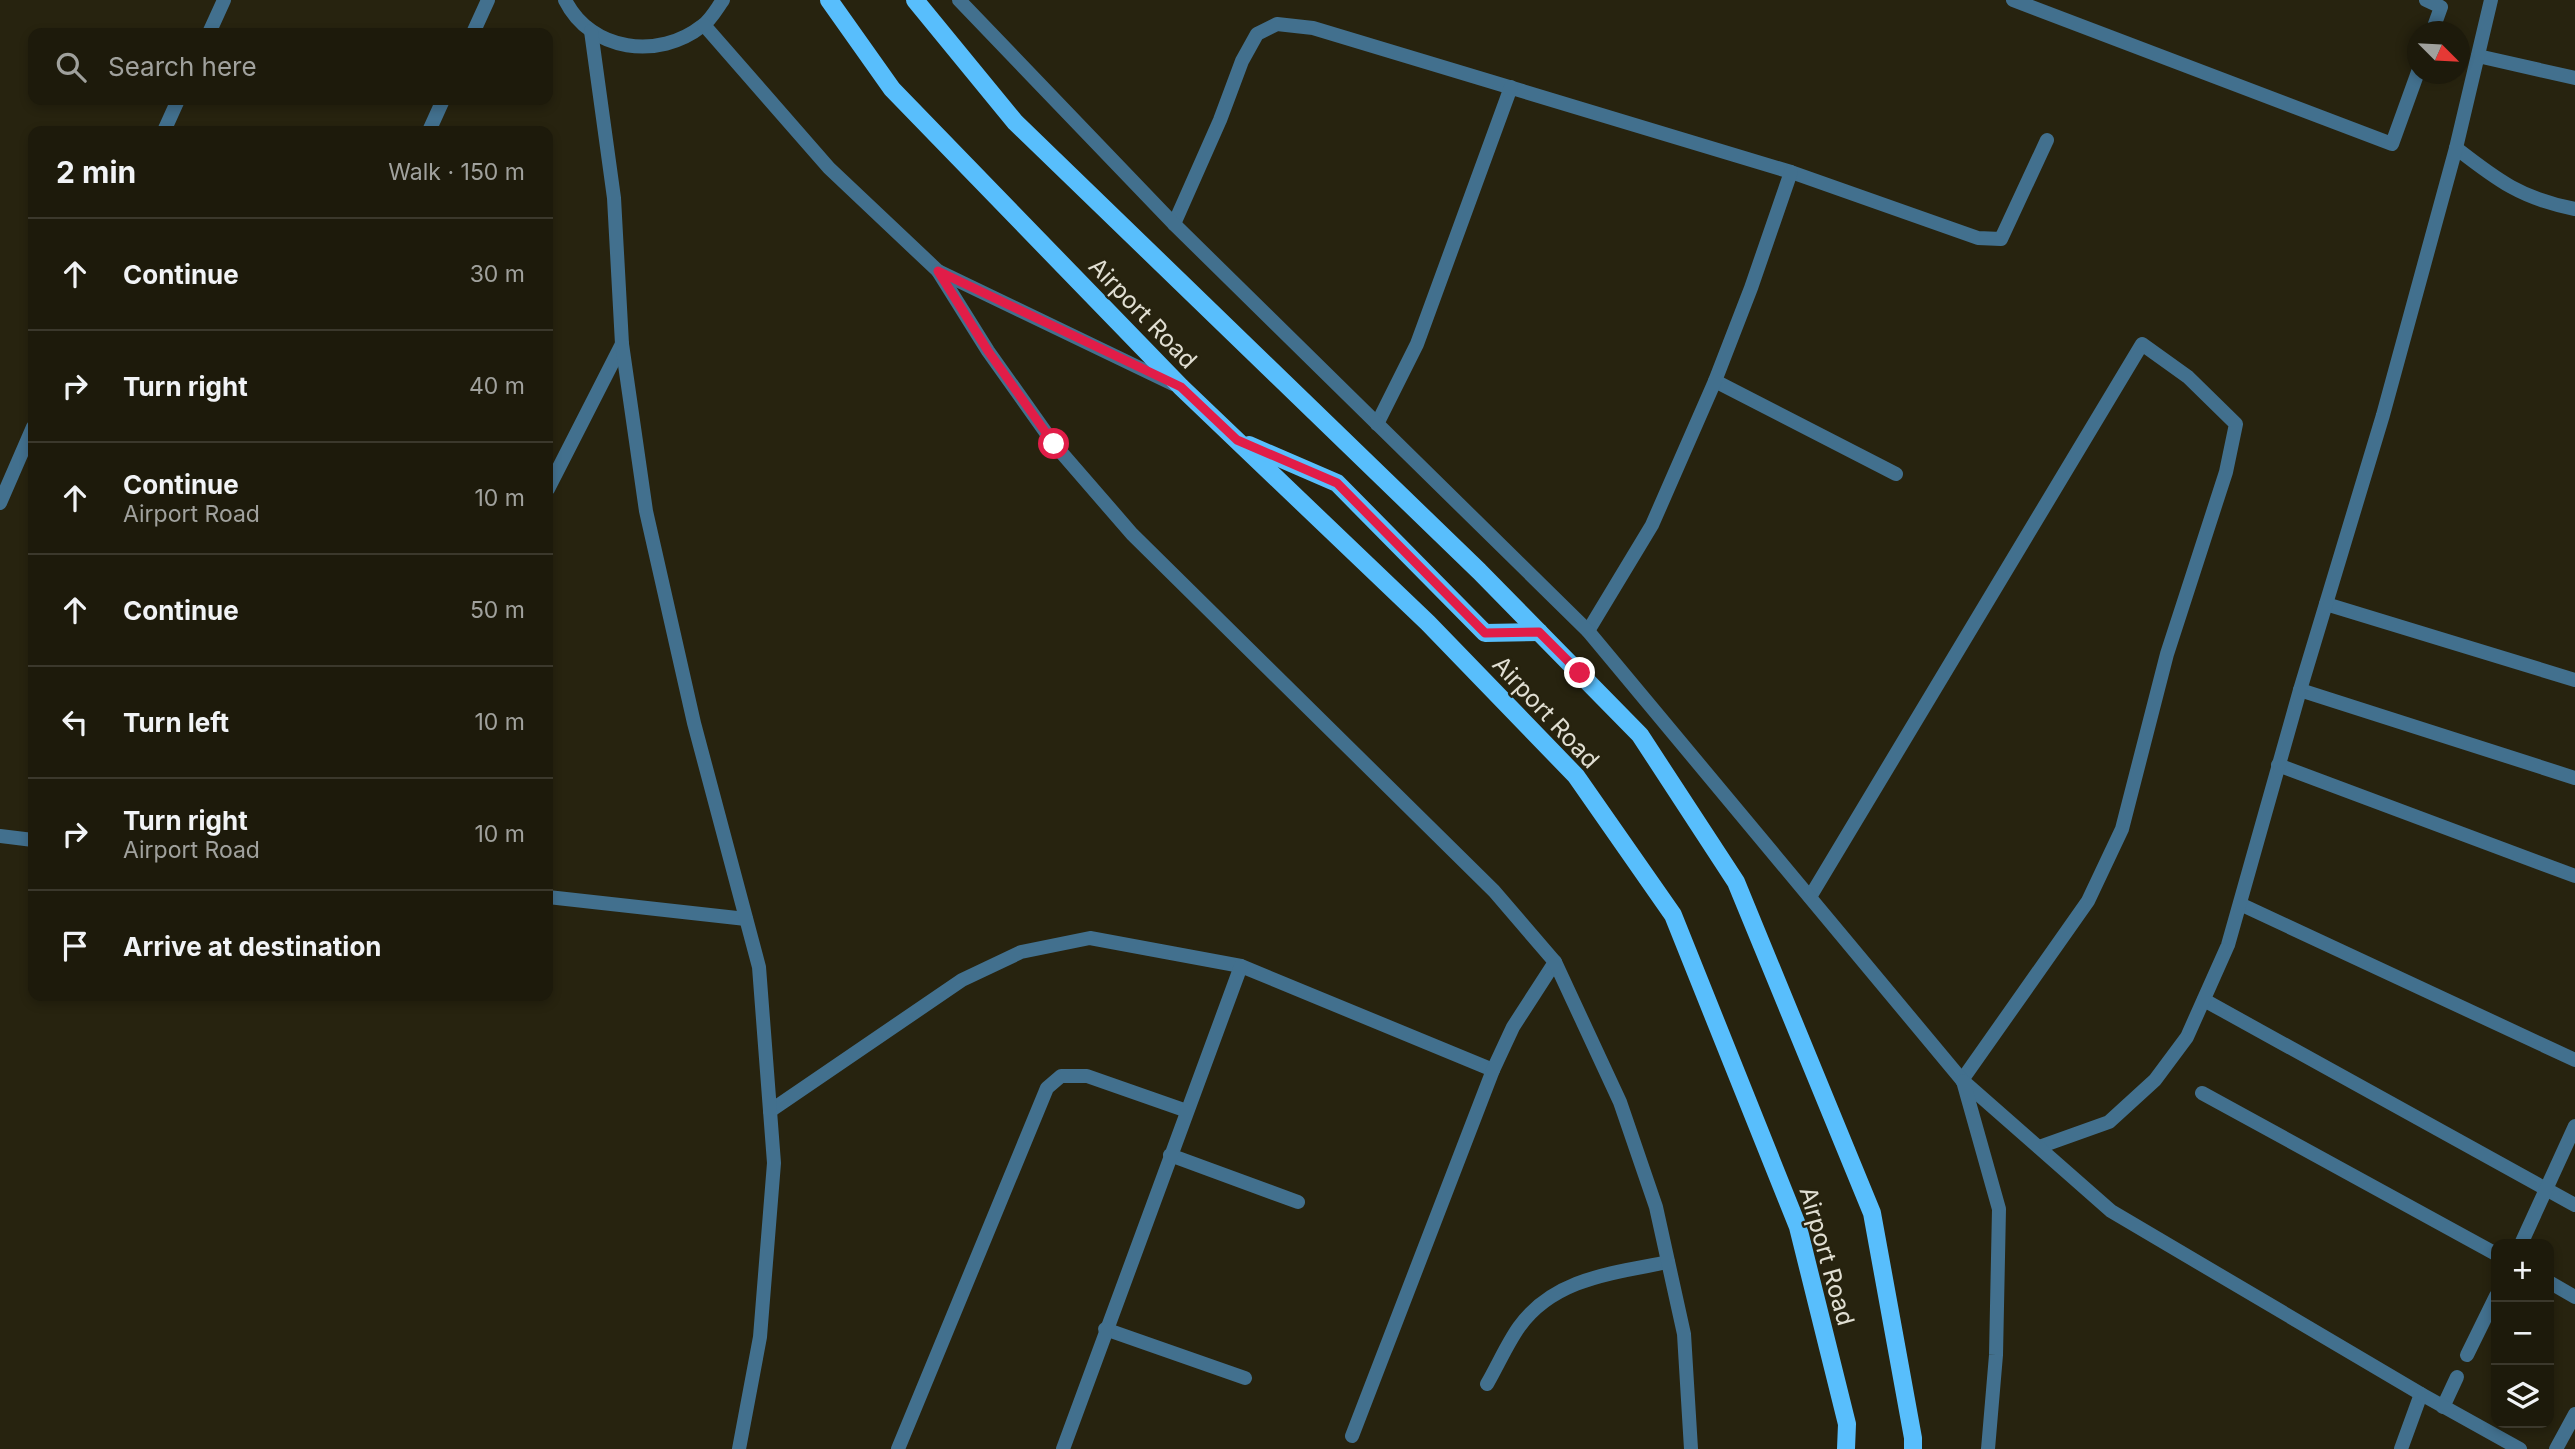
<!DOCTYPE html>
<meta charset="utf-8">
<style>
:root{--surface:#1d1a0b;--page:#252314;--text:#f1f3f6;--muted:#a0a19d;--line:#3b382c}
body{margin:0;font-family:Inter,sans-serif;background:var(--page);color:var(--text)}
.controls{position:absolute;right:21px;bottom:21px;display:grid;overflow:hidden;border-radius:14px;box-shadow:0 4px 10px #0003}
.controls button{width:63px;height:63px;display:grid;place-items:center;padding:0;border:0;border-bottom:2px solid var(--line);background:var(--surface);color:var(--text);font:35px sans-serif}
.compass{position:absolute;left:2407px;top:21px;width:63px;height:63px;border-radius:50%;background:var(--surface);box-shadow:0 4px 10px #0003;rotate:114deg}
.stop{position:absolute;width:21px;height:21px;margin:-16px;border:5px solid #e11d48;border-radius:50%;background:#fff}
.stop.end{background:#e11d48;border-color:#fff;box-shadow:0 2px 7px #0008}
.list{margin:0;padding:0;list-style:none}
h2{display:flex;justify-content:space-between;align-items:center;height:91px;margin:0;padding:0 28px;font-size:30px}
h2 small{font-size:23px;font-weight:400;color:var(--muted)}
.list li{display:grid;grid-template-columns:46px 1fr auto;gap:21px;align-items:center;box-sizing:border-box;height:112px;padding:0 28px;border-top:2px solid var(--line)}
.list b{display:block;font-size:26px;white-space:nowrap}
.list p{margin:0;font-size:23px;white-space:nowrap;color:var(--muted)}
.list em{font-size:23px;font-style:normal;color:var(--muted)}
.icon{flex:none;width:38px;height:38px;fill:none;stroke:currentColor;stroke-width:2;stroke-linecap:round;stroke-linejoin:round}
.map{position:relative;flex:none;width:2575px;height:1449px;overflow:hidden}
.search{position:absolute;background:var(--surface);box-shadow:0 4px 10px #0003;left:28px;top:28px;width:525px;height:77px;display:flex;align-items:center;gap:18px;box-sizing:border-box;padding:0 24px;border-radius:14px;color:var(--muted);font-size:26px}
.panel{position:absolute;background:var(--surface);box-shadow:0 4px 10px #0003;left:28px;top:126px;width:525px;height:875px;border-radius:14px}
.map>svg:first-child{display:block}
</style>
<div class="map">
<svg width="2575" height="1449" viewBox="0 0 2575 1449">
<rect width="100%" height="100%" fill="#27230f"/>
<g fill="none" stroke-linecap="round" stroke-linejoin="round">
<!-- minor -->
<g stroke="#42708e" stroke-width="14">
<polyline points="2013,0 2392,144 2418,72"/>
<polyline points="2426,0 2441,7 2432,32"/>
<polyline points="209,33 224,0"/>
<polyline points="473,33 488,0"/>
<polyline points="2478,56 2575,78"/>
<polyline points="164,131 178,100"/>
<polyline points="429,131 443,100"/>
<path d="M2456 148C2497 180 2522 199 2575 209"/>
<polyline points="1174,224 1220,120 1242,61 1257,34 1277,24 1313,28 1791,172 1978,238 2001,239 2047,140"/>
<polyline points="1715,381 1896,474"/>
<polyline points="1377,424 1417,344 1511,87"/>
<polyline points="548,489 622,344"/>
<polyline points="0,503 33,427"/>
<polyline points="2326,604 2575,680"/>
<polyline points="1588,631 1652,525 1715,381 1751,288 1791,172"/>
<polyline points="2300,690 2575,778"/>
<polyline points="2278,765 2575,876"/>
<polyline points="0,836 33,840"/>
<polyline points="548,897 746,919"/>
<polyline points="1810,897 2142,344 2188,377 2236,424 2226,472 2167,654 2122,829 2088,901 1962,1080"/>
<polyline points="2240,904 2575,1060"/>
<polyline points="2204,1000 2575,1205"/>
<polyline points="2202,1093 2496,1254"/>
<polyline points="770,1111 962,980 1021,952 1090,938 1241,966 1493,1070"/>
<polyline points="2039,1147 2109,1122 2155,1080 2187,1037 2228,945 2300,690 2383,415 2456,148 2491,0"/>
<polyline points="1170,1155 1298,1202"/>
<polyline points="2521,1244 2575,1126"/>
<polyline points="2549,1282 2575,1297"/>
<polyline points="1105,1329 1245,1378"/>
<polyline points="2467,1355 2496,1296"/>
<path d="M1487 1384C1498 1365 1507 1344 1519 1327 1554 1278 1614 1273 1668 1262"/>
<polyline points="2443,1407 2457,1377"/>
<polyline points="1352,1436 1493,1070 1513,1027 1555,962"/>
<polyline points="898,1449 1047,1088 1061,1076 1087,1076 1187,1111"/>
<polyline points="1063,1449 1241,966"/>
<polyline points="2401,1449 2421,1394"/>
<polyline points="2556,1449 2575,1414"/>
</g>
<!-- tertiary -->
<g stroke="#42708e" stroke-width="14">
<path d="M565 0C591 52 659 60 702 26 711 20 717 8 723 0"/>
<polyline points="959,0 1174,224 1588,631 1962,1080 2111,1211 2421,1394 2520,1449"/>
<polyline points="704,25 829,168 938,271 1173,384"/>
<polyline points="591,31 614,198 622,344 646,511 694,723 759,967 774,1163 760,1337 739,1449"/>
<polyline points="938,271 988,351 1054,444 1132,534 1494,891 1555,962 1620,1102 1656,1207 1684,1334 1691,1449"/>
<polyline points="1963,1081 1999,1209 1996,1355 1988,1449"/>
</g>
<!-- primary -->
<g stroke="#58befc" stroke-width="18">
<polyline points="829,0 892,89 1181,387 1428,623 1576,776 1673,915 1798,1227 1847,1424 1846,1449"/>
<polyline points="915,0 1015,122 1479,571 1640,735 1736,882 1872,1213 1913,1438 1913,1449"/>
<polyline points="1249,445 1337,483 1485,633 1539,632"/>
</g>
</g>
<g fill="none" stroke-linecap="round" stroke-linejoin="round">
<!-- route -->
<polyline stroke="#e11d48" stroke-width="9" points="1054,444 988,351 938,271 1181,387 1237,440 1337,483 1485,633 1539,632 1580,673"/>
</g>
<g text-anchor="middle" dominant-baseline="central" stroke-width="5" stroke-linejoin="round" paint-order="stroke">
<!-- street labels -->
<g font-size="24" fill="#e1dfd3" stroke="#27230f">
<text transform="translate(1143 313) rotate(46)">Airport Road</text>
<text transform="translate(1546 712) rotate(47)">Airport Road</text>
<text transform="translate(1827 1256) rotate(74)">Airport Road</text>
</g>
</g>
</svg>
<div class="controls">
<button>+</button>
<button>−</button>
<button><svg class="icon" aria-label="layers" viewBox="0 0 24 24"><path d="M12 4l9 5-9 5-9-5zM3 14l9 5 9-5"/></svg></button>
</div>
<svg class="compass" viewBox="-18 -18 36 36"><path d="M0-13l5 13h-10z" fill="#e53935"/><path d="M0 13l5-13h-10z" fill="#a0a19d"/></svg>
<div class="stop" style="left:1054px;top:444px"></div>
<div class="stop end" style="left:1580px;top:673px"></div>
<div class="search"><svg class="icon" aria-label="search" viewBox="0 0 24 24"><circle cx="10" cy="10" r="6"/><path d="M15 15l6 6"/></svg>Search here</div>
<section class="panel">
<h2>2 min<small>Walk · 150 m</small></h2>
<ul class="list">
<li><svg class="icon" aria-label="ahead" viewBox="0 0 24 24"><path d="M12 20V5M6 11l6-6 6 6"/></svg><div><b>Continue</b></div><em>30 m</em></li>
<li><svg class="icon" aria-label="right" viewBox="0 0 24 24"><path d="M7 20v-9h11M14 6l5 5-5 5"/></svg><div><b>Turn right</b></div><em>40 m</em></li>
<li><svg class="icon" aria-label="ahead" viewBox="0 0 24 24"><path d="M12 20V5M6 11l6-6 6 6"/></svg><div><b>Continue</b><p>Airport Road</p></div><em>10 m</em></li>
<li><svg class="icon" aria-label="ahead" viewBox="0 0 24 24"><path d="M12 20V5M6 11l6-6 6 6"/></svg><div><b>Continue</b></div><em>50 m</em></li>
<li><svg class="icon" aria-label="left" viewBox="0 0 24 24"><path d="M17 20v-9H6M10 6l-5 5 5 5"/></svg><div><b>Turn left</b></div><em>10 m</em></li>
<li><svg class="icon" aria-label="right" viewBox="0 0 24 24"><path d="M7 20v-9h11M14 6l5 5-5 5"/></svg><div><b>Turn right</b><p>Airport Road</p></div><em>10 m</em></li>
<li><svg class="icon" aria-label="arrive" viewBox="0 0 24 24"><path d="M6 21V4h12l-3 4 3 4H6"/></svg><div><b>Arrive at destination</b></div></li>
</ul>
</section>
</div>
